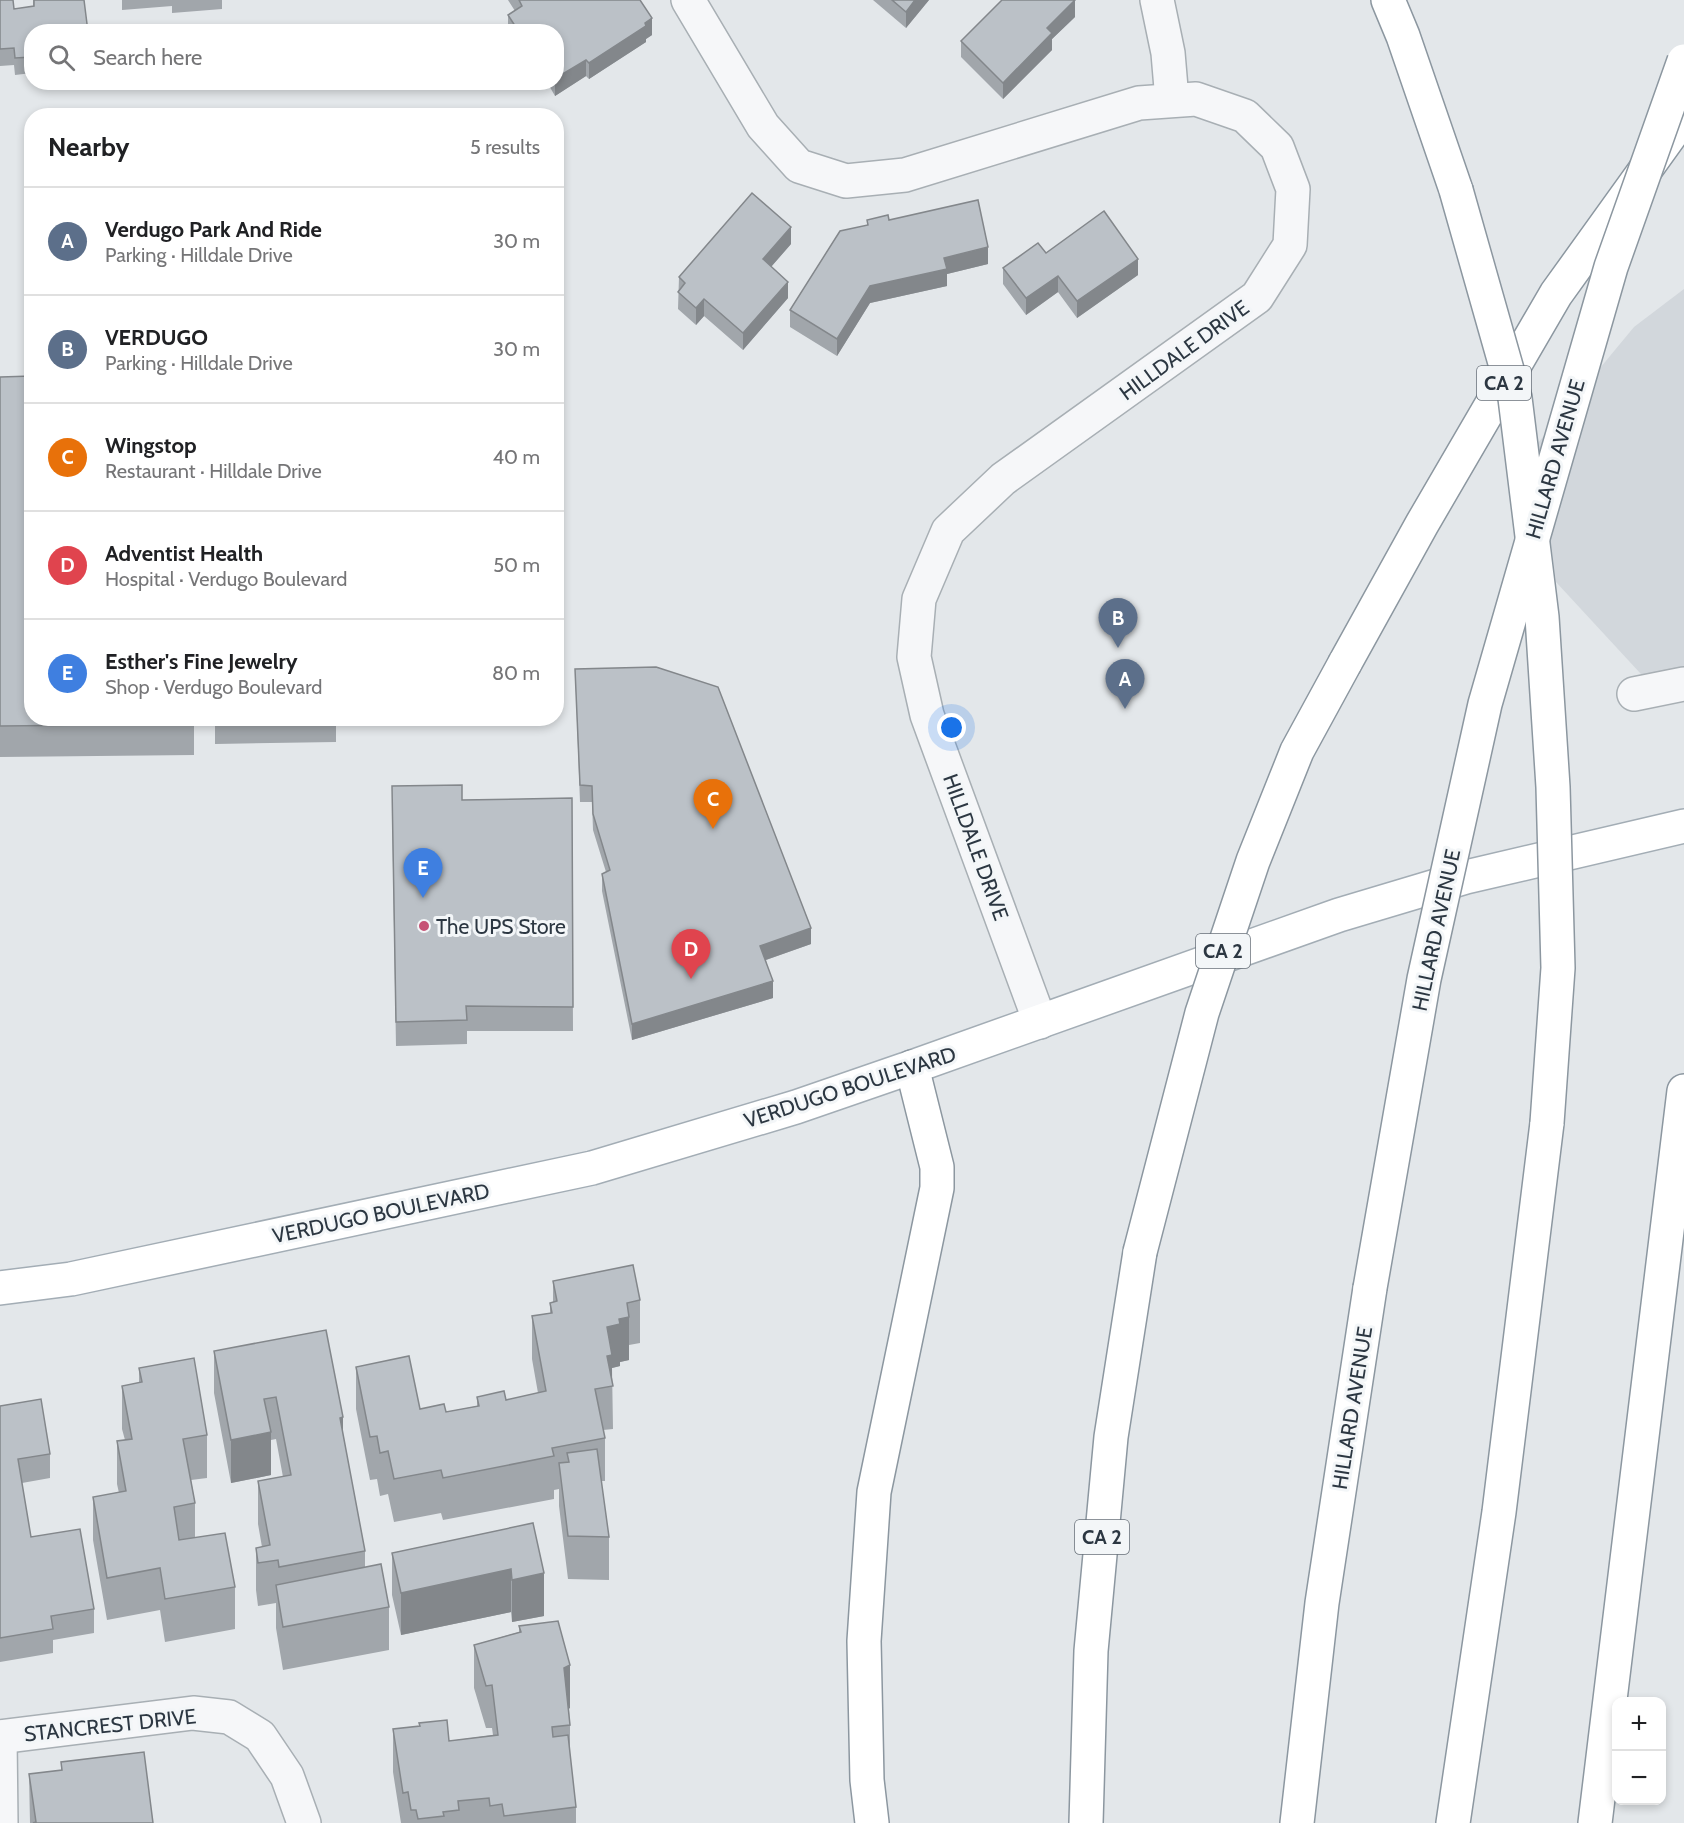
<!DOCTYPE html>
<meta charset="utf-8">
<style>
:root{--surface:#fff;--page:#f2f2f2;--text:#202124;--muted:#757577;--line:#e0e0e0;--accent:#c65275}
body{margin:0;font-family:Cabin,sans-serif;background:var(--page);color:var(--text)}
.controls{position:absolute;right:18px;bottom:18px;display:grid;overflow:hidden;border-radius:12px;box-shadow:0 3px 9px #0003}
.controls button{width:54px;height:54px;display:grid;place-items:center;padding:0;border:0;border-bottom:2px solid var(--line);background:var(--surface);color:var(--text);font:30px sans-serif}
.you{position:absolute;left:952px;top:728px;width:21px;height:21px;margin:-15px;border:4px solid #fff;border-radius:50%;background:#1a73e8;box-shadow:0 0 0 9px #1a73e833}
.badge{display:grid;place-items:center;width:39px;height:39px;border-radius:50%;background:var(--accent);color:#fff;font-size:20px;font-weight:700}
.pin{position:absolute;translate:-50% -50px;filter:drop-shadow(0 2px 3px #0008)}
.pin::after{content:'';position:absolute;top:32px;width:21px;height:18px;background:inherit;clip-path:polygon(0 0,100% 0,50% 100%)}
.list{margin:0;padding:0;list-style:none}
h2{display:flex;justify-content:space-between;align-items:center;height:78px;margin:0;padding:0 24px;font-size:26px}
h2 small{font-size:20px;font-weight:400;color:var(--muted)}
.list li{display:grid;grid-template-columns:39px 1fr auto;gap:18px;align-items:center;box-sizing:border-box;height:108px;padding:0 24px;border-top:2px solid var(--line)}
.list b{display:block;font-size:22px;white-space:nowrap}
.list p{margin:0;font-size:20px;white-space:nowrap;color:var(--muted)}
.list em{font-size:20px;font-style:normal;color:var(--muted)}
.icon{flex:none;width:33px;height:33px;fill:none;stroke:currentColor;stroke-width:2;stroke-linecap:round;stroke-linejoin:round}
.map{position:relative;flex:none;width:1684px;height:1823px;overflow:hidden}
.search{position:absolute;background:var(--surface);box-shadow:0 3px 9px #0003;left:24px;top:24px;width:540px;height:66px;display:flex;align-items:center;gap:15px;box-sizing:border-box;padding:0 21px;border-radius:24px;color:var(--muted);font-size:22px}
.panel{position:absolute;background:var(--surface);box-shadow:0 3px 9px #0003;left:24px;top:108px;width:540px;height:618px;border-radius:24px}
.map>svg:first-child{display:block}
</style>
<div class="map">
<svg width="1684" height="1823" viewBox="0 0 1684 1823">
<rect width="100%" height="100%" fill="#e3e7ea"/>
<!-- built -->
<polygon fill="#d2d7dc" points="1684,289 1684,697 1665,700 1556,582 1538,443 1634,327"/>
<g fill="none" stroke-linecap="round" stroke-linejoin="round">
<!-- minor casing -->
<g stroke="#a8afb4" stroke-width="36">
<g id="minor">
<polyline points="688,0 763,126 799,166 846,181 905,175 1139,103 1196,99 1245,116 1277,147 1293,189 1290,245 1257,297 1003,479 948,531 919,599 914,657 927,715 1040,1022"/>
<polyline points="1157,0 1168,53 1172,100"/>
<polyline points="1634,694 1684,684"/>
<polyline points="0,1737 193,1713 229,1717 260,1736 287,1776 304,1823"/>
<polyline points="0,1737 1,1823"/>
</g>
</g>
<!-- major casing -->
<g stroke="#a3adb5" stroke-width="36">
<polyline id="major" points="0,1288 71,1279 592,1168 796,1107 912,1067 1339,915 1466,877 1684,826"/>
</g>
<!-- highway casing -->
<g stroke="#8c97a0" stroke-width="36">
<g id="highway">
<polyline points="1388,0 1403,36 1456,190"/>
<polyline points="1345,663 1422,524 1556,294 1684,116"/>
<polyline points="872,1823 867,1780 864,1641 874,1492 937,1188 937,1167 912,1067"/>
<polyline points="1086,1823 1091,1651 1111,1437 1140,1252"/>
<polyline points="1297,1823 1322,1603 1370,1288"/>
<polyline points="1453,1823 1499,1512 1547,1123"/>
<polyline points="1595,1823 1684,1091"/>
</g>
</g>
<!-- minor -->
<use href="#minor" stroke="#f6f7f9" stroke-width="33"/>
<!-- major -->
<use href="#major" stroke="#fff" stroke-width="33"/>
<!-- highway -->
<use href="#highway" stroke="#fff" stroke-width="33"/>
<!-- highway-bridge casing -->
<g stroke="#8c97a0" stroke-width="36" stroke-linecap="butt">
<g id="highway-bridge">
<polyline points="1456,190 1515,398 1542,617 1553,787 1558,968 1547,1123"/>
<polyline points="1140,1252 1202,1013 1253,861 1297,751 1345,663"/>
<polyline points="1370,1288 1424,979 1485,704 1611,267 1684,61"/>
</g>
</g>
<!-- highway-bridge -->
<use href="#highway-bridge" stroke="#fff" stroke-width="33"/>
</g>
<!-- wall -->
<g fill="#a1a6ab">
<polygon points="0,0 14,9 33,6 33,0 84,0 32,32 32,73 15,75 14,65 0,66"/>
<polygon points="122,0 222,0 222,9 172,13 172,6 122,10"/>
<polygon points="508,0 640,0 652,35 646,39 646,42 589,79 586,76 555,96 547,82 556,82 556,32 508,32 508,15 515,11"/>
<polygon points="873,0 929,0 906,28"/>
<polygon points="1075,17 1052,39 1052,50 1003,99 961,57 961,41"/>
<polygon points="867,220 889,220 988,264 947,274 947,286 870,303 837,356 790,327 790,310 867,225"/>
<polygon points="791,244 771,267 788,298 743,350 704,316 696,325 678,309 679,277"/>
<polygon points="1046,253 1138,275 1077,318 1058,292 1026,315 1003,284 1003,268"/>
<polygon points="0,377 32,718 336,718 336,742 215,744 215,726 194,726 194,755 0,757"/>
<polygon points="575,669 811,944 766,960 773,998 632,1040 602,891 602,874 606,872 593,830 592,802 580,802"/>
<polygon points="572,798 573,1031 467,1031 467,1044 396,1046 392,811 462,800"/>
<polygon points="553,1281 640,1300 640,1343 629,1345 629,1360 620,1362 620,1366 612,1368 613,1429 603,1430 605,1438 605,1481 601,1481 609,1537 609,1580 568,1579 559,1506 559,1489 554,1490 554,1499 443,1520 441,1513 394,1522 388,1494 380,1496 377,1479 370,1480 356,1409 356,1367 420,1409 446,1412 477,1406 477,1397 506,1400 538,1393 532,1359 532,1316 550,1313 550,1303 553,1302"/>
<polygon points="214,1351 343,1434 365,1551 365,1567 389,1607 389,1650 283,1670 276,1628 276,1603 258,1606 256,1590 256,1548 262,1547 258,1524 258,1481 283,1477 276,1439 271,1440 271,1475 231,1483 214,1393"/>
<polygon points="139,1368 207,1435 207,1478 191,1480 195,1503 195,1538 235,1587 235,1629 165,1642 160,1610 107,1620 93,1540 93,1497 119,1493 117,1484 117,1441 125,1440 122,1429 122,1386 139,1383"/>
<polygon points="0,1406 50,1454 50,1478 22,1483 31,1537 94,1609 94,1633 53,1640 53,1653 0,1662"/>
<polygon points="533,1523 544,1616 512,1622 511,1612 401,1635 392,1595 392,1553"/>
<polygon points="519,1626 570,1708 569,1709 570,1725 570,1757 576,1807 576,1823 401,1823 393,1772 393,1729 419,1726 419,1723 449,1741 493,1735 492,1728 486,1728 474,1688 474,1645 519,1632"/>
<polygon points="61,1762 153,1823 30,1823 29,1774 61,1770"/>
</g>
<!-- shaded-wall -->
<g fill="#83878b">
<polygon points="915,0 929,0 906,28 906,12"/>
<polygon points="1075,0 1075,17 1052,39 1052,50 1003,99 1003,83 1047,28"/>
<polygon points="652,18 652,35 646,39 646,42 589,79 589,63"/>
<polygon points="586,60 586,76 555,96 555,82 556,82 556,78"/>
<polygon points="791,227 791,244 763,276 763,259"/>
<polygon points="988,247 988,264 947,274 947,286 870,303 837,356 837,339 870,286 944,258"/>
<polygon points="1138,259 1138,275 1077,318 1077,301"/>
<polygon points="1058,276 1058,292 1026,315 1026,298"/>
<polygon points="788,282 788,298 743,350 743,333"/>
<polygon points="704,299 704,316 696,325 696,308"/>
<polygon points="811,928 811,944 760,962 760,946"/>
<polygon points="773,981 773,998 632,1040 632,1024"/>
<polygon points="629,1317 629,1360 620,1362 620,1366 612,1368 612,1386 607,1387 607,1327 619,1319"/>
<polygon points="343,1417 343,1460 340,1418"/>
<polygon points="271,1432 271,1475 231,1483 231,1440"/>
<polygon points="511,1569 511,1612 401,1635 401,1593"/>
<polygon points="544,1573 544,1616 512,1622 512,1580"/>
<polygon points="570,1665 570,1708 564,1710 564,1668"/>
</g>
<!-- building -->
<g fill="#bbc1c7" stroke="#83878b" stroke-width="1.5">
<polygon points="0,0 13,0 14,9 34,6 34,0 84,0 88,32 32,32 32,57 15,58 14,48 0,49"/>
<polygon points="519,0 640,0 652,18 645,23 646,26 589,63 586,60 556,78 556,32 519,32 508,15 522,6"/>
<polygon points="892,0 915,0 906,12"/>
<polygon points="1002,0 1075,0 1047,28 1052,33 1003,83 961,41"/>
<polygon points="752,193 791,227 763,259 788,282 743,333 704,299 696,308 678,292 685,283 679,277"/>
<polygon points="978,200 988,247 944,258 947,269 870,286 837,339 790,310 840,231 868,225 867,220 888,215 889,220"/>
<polygon points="1104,211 1138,259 1077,301 1058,276 1026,298 1003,268 1038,243 1046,253"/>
<polygon points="32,376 32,718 194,718 194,724 0,726 0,377"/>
<polygon points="656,667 718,687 811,928 760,946 773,981 632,1024 602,874 610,870 593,814 592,786 580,785 575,669"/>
<polygon points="462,785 462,800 572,798 573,1007 466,1006 467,1020 396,1022 392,786"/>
<polygon points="633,1265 640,1300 627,1303 629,1317 619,1319 620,1324 607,1327 612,1355 607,1356 613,1386 595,1389 605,1438 552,1448 554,1456 443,1478 441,1470 394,1479 388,1451 380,1453 377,1436 370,1437 356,1367 409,1356 420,1409 444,1404 446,1412 479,1406 477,1397 504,1391 506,1400 546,1391 532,1316 552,1313 550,1303 557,1301 553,1281"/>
<polygon points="326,1330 343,1417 340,1418 365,1551 279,1567 278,1560 258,1563 256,1548 270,1545 258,1481 291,1475 276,1397 264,1399 271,1432 231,1440 214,1351"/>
<polygon points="194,1358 207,1435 183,1439 195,1503 174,1507 179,1540 225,1533 235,1587 165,1599 160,1568 107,1578 93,1497 126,1491 117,1441 132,1439 122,1386 142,1382 139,1368"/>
<polygon points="41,1399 50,1454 18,1459 31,1537 80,1529 94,1609 51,1616 53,1629 0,1638 0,1406"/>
<polygon points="597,1449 609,1537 568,1536 559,1463 569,1462 567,1453"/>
<polygon points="533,1523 544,1573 512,1580 511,1569 401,1593 392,1553"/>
<polygon points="381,1564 389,1607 283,1627 276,1585"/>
<polygon points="558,1621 570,1665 564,1668 570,1725 552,1727 553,1737 568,1735 576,1807 504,1816 502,1804 490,1806 489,1798 458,1801 459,1810 443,1812 444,1816 418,1819 416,1810 411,1810 408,1792 403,1793 393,1729 420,1726 419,1723 447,1720 449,1741 498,1735 492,1685 486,1686 474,1645 521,1632 519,1626"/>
<polygon points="144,1752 153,1823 33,1823 36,1822 29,1774 62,1770 61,1762"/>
</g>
<!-- markers -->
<circle fill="#c65275" stroke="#f3f6f8" stroke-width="2" cx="424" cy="926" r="6"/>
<g text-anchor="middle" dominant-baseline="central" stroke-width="6" stroke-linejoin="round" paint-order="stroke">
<!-- shield labels -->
<g fill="#f3f6f8" stroke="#687079" stroke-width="1.5">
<rect x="1477" y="366" width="54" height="34" rx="4.5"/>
<rect x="1196" y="934" width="54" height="34" rx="4.5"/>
<rect x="1075" y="1520" width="54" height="34" rx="4.5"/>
</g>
<g font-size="20" font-weight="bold" fill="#2c3742">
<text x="1504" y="383">CA 2</text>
<text x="1223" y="951">CA 2</text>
<text x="1102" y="1537">CA 2</text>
</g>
<!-- street labels -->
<g font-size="21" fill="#2c3742" stroke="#f3f6f8">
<text transform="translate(1184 350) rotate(-36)">HILLDALE DRIVE</text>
<text transform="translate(1555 459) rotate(-74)">HILLARD AVENUE</text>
<text transform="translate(976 847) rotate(70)">HILLDALE DRIVE</text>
<text transform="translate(1436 930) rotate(-78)">HILLARD AVENUE</text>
<text transform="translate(850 1087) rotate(-18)">VERDUGO BOULEVARD</text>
<text transform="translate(381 1213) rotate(-12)">VERDUGO BOULEVARD</text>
<text transform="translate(1352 1408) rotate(-81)">HILLARD AVENUE</text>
<text transform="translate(110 1725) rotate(-6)">STANCREST DRIVE</text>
</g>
<!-- poi labels -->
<g font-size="21" fill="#2c3742" stroke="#f3f6f8" text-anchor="start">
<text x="436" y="926">The UPS Store</text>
</g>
</g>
</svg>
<div class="controls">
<button>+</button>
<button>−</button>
</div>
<div class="you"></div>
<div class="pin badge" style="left:1125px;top:709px;background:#5c6f8a">A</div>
<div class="pin badge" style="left:1118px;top:648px;background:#5c6f8a">B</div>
<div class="pin badge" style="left:713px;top:829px;background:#e8710a">C</div>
<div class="pin badge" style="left:691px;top:979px;background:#e0444e">D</div>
<div class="pin badge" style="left:423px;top:898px;background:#3f7fe0">E</div>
<div class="search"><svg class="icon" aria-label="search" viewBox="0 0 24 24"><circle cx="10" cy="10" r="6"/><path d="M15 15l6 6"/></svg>Search here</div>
<section class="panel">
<h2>Nearby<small>5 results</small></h2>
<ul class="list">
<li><span class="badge" style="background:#5c6f8a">A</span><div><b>Verdugo Park And Ride</b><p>Parking · Hilldale Drive</p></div><em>30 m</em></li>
<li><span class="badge" style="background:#5c6f8a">B</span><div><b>VERDUGO</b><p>Parking · Hilldale Drive</p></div><em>30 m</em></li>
<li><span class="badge" style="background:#e8710a">C</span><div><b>Wingstop</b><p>Restaurant · Hilldale Drive</p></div><em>40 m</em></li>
<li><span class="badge" style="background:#e0444e">D</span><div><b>Adventist Health</b><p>Hospital · Verdugo Boulevard</p></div><em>50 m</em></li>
<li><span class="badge" style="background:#3f7fe0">E</span><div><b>Esther's Fine Jewelry</b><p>Shop · Verdugo Boulevard</p></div><em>80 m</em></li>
</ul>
</section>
</div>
